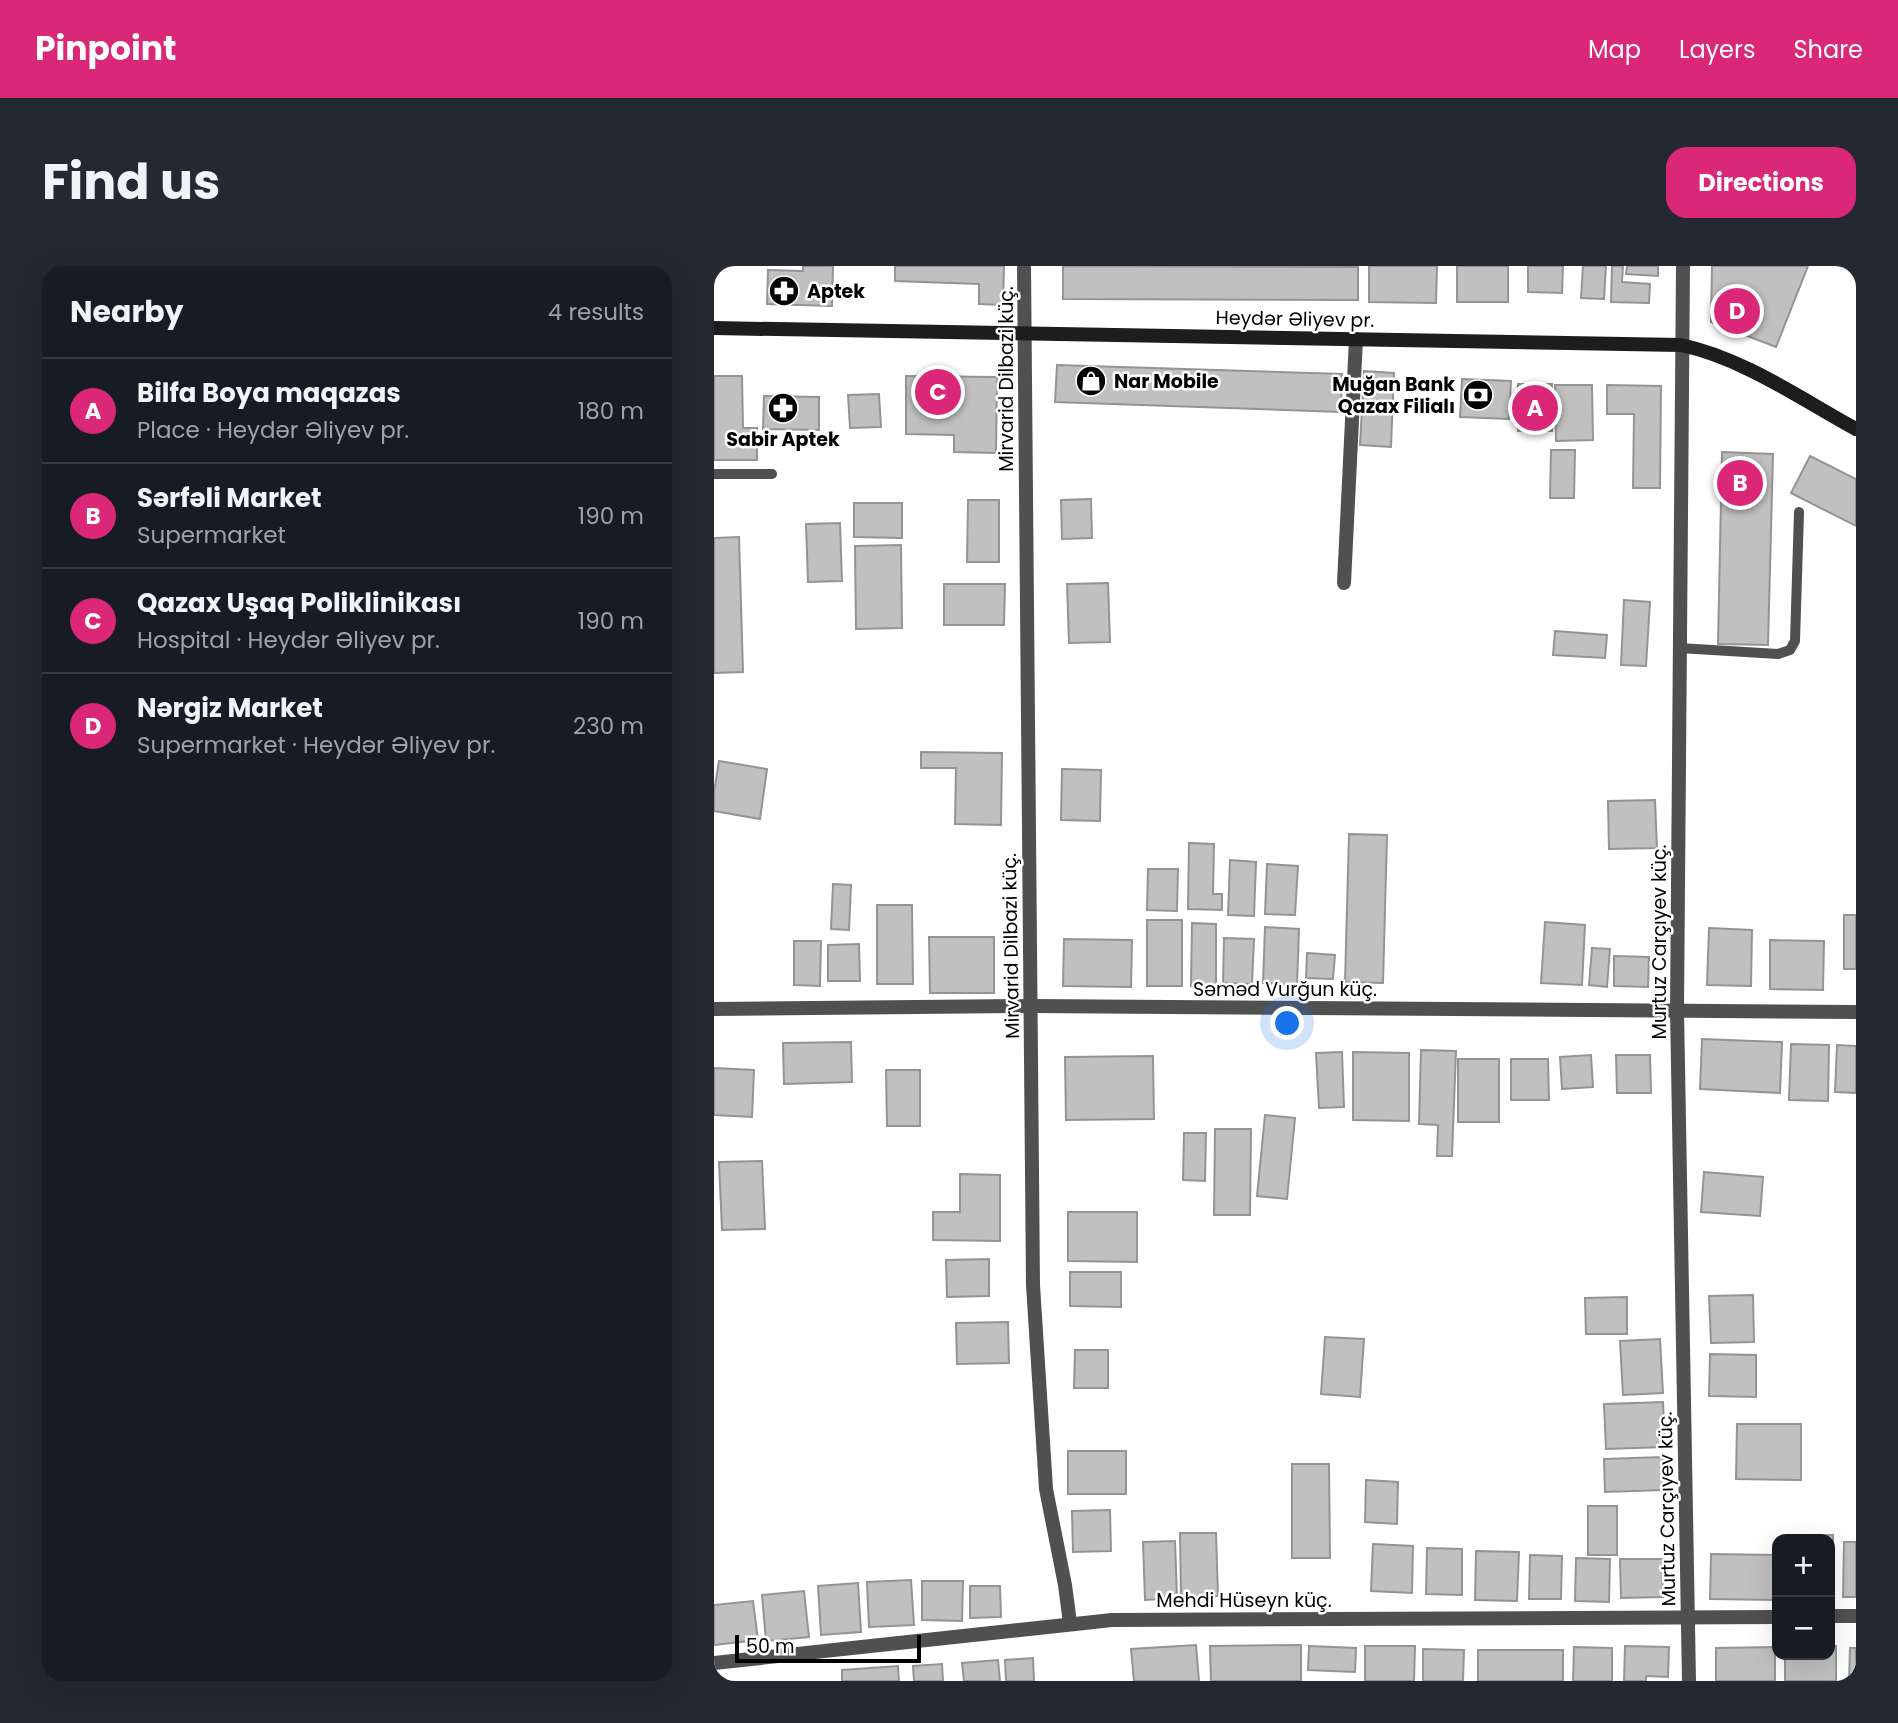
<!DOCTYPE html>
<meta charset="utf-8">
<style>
:root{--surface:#171b24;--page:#242831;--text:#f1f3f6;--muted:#9ea1a6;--line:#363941;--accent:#db2777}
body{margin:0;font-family:Poppins,sans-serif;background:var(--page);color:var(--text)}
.controls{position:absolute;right:21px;bottom:21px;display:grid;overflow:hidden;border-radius:14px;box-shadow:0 7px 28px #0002}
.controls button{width:63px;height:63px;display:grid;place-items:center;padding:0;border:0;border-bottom:2px solid var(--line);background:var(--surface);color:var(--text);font:35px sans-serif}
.scale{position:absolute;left:21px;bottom:18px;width:186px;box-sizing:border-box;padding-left:7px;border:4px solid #000;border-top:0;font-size:19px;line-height:24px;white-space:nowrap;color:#000;-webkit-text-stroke:5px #fff;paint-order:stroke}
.you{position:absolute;left:574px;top:758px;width:24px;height:24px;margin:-18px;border:5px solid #fff;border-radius:50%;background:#1a73e8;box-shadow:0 0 0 10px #1a73e833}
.badge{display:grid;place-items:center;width:46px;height:46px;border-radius:50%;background:var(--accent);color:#fff;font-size:23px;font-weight:700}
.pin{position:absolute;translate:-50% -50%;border:4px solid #fff;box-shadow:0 2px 7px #0006}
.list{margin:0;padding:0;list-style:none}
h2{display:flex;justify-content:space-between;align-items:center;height:91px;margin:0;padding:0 28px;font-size:30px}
h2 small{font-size:23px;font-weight:400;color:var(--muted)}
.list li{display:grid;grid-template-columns:46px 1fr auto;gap:21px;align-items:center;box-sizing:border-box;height:105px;padding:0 28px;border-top:2px solid var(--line)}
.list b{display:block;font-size:26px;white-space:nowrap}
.list p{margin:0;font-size:23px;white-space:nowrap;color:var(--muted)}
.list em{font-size:23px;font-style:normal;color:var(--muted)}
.map{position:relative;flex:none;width:1142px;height:1415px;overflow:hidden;border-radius:21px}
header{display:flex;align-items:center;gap:42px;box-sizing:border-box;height:98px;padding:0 35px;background:var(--accent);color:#fff}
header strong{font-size:33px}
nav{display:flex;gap:38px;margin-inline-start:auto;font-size:24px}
.intro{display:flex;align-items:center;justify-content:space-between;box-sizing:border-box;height:168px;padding:0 42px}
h1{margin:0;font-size:49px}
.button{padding:18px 32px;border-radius:21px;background:var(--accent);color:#fff;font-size:24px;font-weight:700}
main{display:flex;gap:42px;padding:0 42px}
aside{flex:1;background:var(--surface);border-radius:21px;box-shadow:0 7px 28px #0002}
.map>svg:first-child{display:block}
</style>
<header>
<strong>Pinpoint</strong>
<nav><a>Map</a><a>Layers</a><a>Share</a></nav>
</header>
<div class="intro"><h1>Find us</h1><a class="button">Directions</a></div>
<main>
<aside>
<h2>Nearby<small>4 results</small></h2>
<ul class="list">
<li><span class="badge">A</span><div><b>Bilfa Boya maqazas</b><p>Place · Heydər Əliyev pr.</p></div><em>180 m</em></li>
<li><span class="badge">B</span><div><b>Sərfəli Market</b><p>Supermarket</p></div><em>190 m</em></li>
<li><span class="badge">C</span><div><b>Qazax Uşaq Poliklinikası</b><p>Hospital · Heydər Əliyev pr.</p></div><em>190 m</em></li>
<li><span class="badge">D</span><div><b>Nərgiz Market</b><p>Supermarket · Heydər Əliyev pr.</p></div><em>230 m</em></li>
</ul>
</aside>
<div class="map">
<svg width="1142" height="1415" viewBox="0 0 1142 1415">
<rect width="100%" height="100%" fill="#fff"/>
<!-- building -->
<g fill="#c0c0c0" stroke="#949494" stroke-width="2">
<polygon points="89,0 119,0 118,40 53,38 54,4 89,5"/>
<polygon points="181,0 290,0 289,39 265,38 265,18 181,15"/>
<polygon points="349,0 644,1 644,34 349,33"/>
<polygon points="655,0 723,0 722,37 655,36"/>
<rect x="743" y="0" width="51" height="36"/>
<polygon points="814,0 849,0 848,27 814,26"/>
<polygon points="869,0 892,0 890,33 867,32"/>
<polygon points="898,0 909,0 908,16 936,18 935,37 897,36"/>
<polygon points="913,0 944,0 944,10 912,8"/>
<polygon points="998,0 1094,0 1062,81 997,56"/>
<polygon points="343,99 628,108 627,146 341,136"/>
<polygon points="650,105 680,107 677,181 646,179"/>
<polygon points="0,110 28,110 29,162 43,162 43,194 0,194"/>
<polygon points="192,110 283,111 282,187 240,186 240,169 192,168"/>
<polygon points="748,113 797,115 795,153 746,151"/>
<rect x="804" y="118" width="34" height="47"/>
<polygon points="841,119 878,119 879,174 842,175"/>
<polygon points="893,119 947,120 946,222 919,222 920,148 893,148"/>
<polygon points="165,128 167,161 136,162 134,129"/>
<polygon points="50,130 105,131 105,164 49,163"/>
<polygon points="837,184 861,184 860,232 836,232"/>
<polygon points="1008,186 1059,188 1054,379 1004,378"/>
<polygon points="1096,190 1142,213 1142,260 1077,227"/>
<polygon points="377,233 378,272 348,273 347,234"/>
<polygon points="254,234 285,234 285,296 253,296"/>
<polygon points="140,237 188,237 188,272 140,271"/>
<polygon points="126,257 128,315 94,316 92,258"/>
<polygon points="25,271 29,406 0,407 0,272"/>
<polygon points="187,279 188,362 142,363 141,280"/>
<polygon points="394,317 396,376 355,377 353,318"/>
<polygon points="230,318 291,318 290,359 230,359"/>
<polygon points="910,334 936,336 932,400 907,399"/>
<polygon points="841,365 893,369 891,392 839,389"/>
<polygon points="207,486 288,487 287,559 241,558 242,502 207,502"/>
<polygon points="5,495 53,503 46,553 0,545 0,526"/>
<polygon points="348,503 387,504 386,555 347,554"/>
<polygon points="941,534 943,582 895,583 894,535"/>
<polygon points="635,568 673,569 669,717 631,716"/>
<polygon points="475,577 500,578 499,628 508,628 508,644 474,643"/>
<polygon points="516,594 542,596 540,650 514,649"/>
<polygon points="553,598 584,600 581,649 551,648"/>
<polygon points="434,603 464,603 463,645 433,644"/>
<polygon points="119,618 137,619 135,664 117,663"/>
<polygon points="163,639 198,639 199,718 163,718"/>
<rect x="1130" y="649" width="12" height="54"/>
<rect x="433" y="654" width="35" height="66"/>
<polygon points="831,656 871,659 868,719 827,717"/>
<polygon points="478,657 502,658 502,720 477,720"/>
<polygon points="551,661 585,663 583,719 549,717"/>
<polygon points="995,662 1038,664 1037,720 993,719"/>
<polygon points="215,671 280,671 280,727 216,727"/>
<polygon points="510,672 540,673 538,718 509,717"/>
<polygon points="350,673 418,674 417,721 349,720"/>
<polygon points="1056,674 1110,675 1109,724 1056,723"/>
<polygon points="80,675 107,675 106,720 80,719"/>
<polygon points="145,678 146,715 114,715 114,679"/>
<polygon points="878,682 896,683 893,721 875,719"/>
<polygon points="593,687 621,689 619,713 592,712"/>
<polygon points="900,690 935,691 934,721 900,720"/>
<polygon points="988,773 1068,776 1066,827 986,823"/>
<polygon points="137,776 138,816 70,818 69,777"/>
<polygon points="1077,778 1115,779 1114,835 1075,834"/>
<polygon points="1123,779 1142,780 1142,827 1121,826"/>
<polygon points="707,784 742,785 738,890 723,890 724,859 705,858"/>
<polygon points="628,786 630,841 605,842 602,787"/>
<polygon points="639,786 695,787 695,855 639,854"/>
<polygon points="877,789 879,821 848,823 846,791"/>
<polygon points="902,789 936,789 937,827 903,827"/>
<polygon points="439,790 440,853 352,854 351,791"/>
<rect x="744" y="793" width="41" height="63"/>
<polygon points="797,793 834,793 835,834 797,834"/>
<polygon points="0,802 40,804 38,851 0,849"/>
<polygon points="172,804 206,804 206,860 173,860"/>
<polygon points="551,849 581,852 573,933 543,930"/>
<polygon points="501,863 537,863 536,949 500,949"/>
<polygon points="470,867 492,867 491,915 469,914"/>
<polygon points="48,895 51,963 8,964 5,896"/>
<polygon points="990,906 1049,911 1046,950 987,946"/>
<polygon points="246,908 286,909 286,975 219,974 219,946 246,946"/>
<polygon points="354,946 423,946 423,996 354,995"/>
<polygon points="275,993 275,1030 233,1031 232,994"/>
<polygon points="356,1006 407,1006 407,1041 356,1040"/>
<polygon points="1039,1029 1040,1076 997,1077 995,1030"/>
<polygon points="913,1031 913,1068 872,1068 871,1032"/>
<polygon points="294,1056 295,1097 243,1098 242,1057"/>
<polygon points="611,1071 650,1073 646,1131 607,1128"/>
<polygon points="946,1073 949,1127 909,1129 906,1075"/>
<polygon points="361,1084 394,1084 394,1122 360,1122"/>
<polygon points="996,1088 1042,1089 1042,1131 995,1130"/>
<polygon points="949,1136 951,1181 892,1183 890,1138"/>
<polygon points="1023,1158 1087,1158 1087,1214 1022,1213"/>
<rect x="354" y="1185" width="58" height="43"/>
<polygon points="949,1191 949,1224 891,1226 890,1193"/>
<polygon points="578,1198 615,1198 616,1292 578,1292"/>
<polygon points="652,1214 684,1216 683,1258 651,1256"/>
<rect x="874" y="1240" width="29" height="49"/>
<polygon points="396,1244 397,1285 359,1286 358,1245"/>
<polygon points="466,1267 502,1267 504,1330 467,1330"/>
<polygon points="1119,1269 1119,1332 1116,1332 1116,1273 1084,1273 1084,1270"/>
<polygon points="461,1275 463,1332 431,1334 429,1276"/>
<polygon points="1130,1276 1142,1276 1142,1331 1129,1331"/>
<polygon points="659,1278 699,1280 698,1327 657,1325"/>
<polygon points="713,1282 748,1283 748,1329 712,1328"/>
<polygon points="762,1285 805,1286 803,1335 761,1334"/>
<polygon points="997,1288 1063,1289 1063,1334 996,1333"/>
<polygon points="816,1289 848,1290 847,1333 815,1333"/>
<polygon points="862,1292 896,1293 895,1336 861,1335"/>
<polygon points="906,1293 948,1293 949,1331 907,1332"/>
<polygon points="197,1314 200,1359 155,1361 153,1316"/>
<polygon points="208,1315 249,1315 248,1355 208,1354"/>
<polygon points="144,1317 147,1366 107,1369 104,1320"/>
<polygon points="256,1320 286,1320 287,1351 256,1352"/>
<polygon points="90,1325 95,1371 52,1375 48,1329"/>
<polygon points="39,1335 44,1374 0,1379 0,1339"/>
<polygon points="482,1379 485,1415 420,1415 417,1383"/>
<polygon points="587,1379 587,1415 497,1415 496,1380"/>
<polygon points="595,1380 642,1382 641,1406 594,1404"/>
<polygon points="651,1380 701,1380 700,1415 651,1415"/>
<polygon points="911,1380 955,1381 954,1411 932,1410 932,1415 910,1415"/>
<polygon points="1116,1380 1122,1380 1122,1415 1071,1415 1071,1389 1116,1389"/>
<polygon points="860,1381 898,1382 898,1415 859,1415"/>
<polygon points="1061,1381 1061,1415 1002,1415 1002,1382"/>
<polygon points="1136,1382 1142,1382 1142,1415 1135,1415"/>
<polygon points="709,1383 750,1384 749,1415 709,1415"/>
<rect x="764" y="1384" width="85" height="31"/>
<polygon points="319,1392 320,1415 292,1415 291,1394"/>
<polygon points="284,1394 286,1415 250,1415 248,1397"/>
<polygon points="228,1398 229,1415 200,1415 199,1400"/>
<polygon points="184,1400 185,1415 128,1415 128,1404"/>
</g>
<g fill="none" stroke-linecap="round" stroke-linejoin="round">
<!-- service -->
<g stroke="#505050" stroke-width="10">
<polyline points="0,208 58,208"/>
<polyline points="965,382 1064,388 1076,384 1081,375 1085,246"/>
</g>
<!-- minor -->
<g stroke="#505050" stroke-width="14">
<polyline points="310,0 319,1019 332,1223 351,1319 356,1357"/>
<polyline points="969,0 963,744 975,1415"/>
<polyline points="630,317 642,73"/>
<polyline points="0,743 317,740 1142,746"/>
<polyline points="1116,1350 1142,1350"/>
<polyline points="0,1397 398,1354 1063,1351"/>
</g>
<!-- secondary -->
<path stroke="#1d1d1d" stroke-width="14" d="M0 62 967 79C1029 92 1087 133 1142 163"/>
</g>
<!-- icons -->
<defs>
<g id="pharmacy-disc" transform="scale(1.575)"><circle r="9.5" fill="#000" stroke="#fff"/><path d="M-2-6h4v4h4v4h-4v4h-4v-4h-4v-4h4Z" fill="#fff"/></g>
<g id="shop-disc" transform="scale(1.575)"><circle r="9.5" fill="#000" stroke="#fff"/><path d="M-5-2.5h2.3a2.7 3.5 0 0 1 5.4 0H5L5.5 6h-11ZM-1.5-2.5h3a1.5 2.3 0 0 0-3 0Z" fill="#fff"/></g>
<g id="bank-disc" transform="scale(1.575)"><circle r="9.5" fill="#000" stroke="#fff"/><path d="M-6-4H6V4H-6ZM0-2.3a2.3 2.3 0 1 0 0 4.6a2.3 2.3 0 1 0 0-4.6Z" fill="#fff"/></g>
</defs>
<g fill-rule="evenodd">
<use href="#pharmacy-disc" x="70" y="25"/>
<use href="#shop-disc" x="377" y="115"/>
<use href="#bank-disc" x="764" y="129"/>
<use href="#pharmacy-disc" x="69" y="142"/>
</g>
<g text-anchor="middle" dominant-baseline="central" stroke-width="5" stroke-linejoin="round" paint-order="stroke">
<!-- poi labels -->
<g font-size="19" font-weight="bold" fill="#000" stroke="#fff" text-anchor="start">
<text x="93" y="25">Aptek</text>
<text x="400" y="115">Nar Mobile</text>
<text x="741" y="118" text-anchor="end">Muğan Bank<tspan x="741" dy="22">Qazax Filialı</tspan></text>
<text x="69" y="173" text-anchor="middle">Sabir Aptek</text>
</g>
<!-- street labels -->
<g font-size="19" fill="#000" stroke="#fff">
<text transform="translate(581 53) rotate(1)">Heydər Əliyev pr.</text>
<text transform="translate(292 113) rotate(-90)">Mirvarid Dilbazi küç.</text>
<text transform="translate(945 676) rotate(-90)">Murtuz Carçıyev küç.</text>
<text transform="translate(297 680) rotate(-91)">Mirvarid Dilbazi küç.</text>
<text x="571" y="723">Səməd Vurğun küç.</text>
<text transform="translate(953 1243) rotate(-91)">Murtuz Carçıyev küç.</text>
<text x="530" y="1334">Mehdi Hüseyn küç.</text>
</g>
</g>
</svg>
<div class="controls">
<button>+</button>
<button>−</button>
</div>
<div class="scale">50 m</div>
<div class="you"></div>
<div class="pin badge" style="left:821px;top:142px">A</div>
<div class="pin badge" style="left:1026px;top:217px">B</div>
<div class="pin badge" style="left:224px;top:126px">C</div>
<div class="pin badge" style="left:1023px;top:45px">D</div>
</div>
</main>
